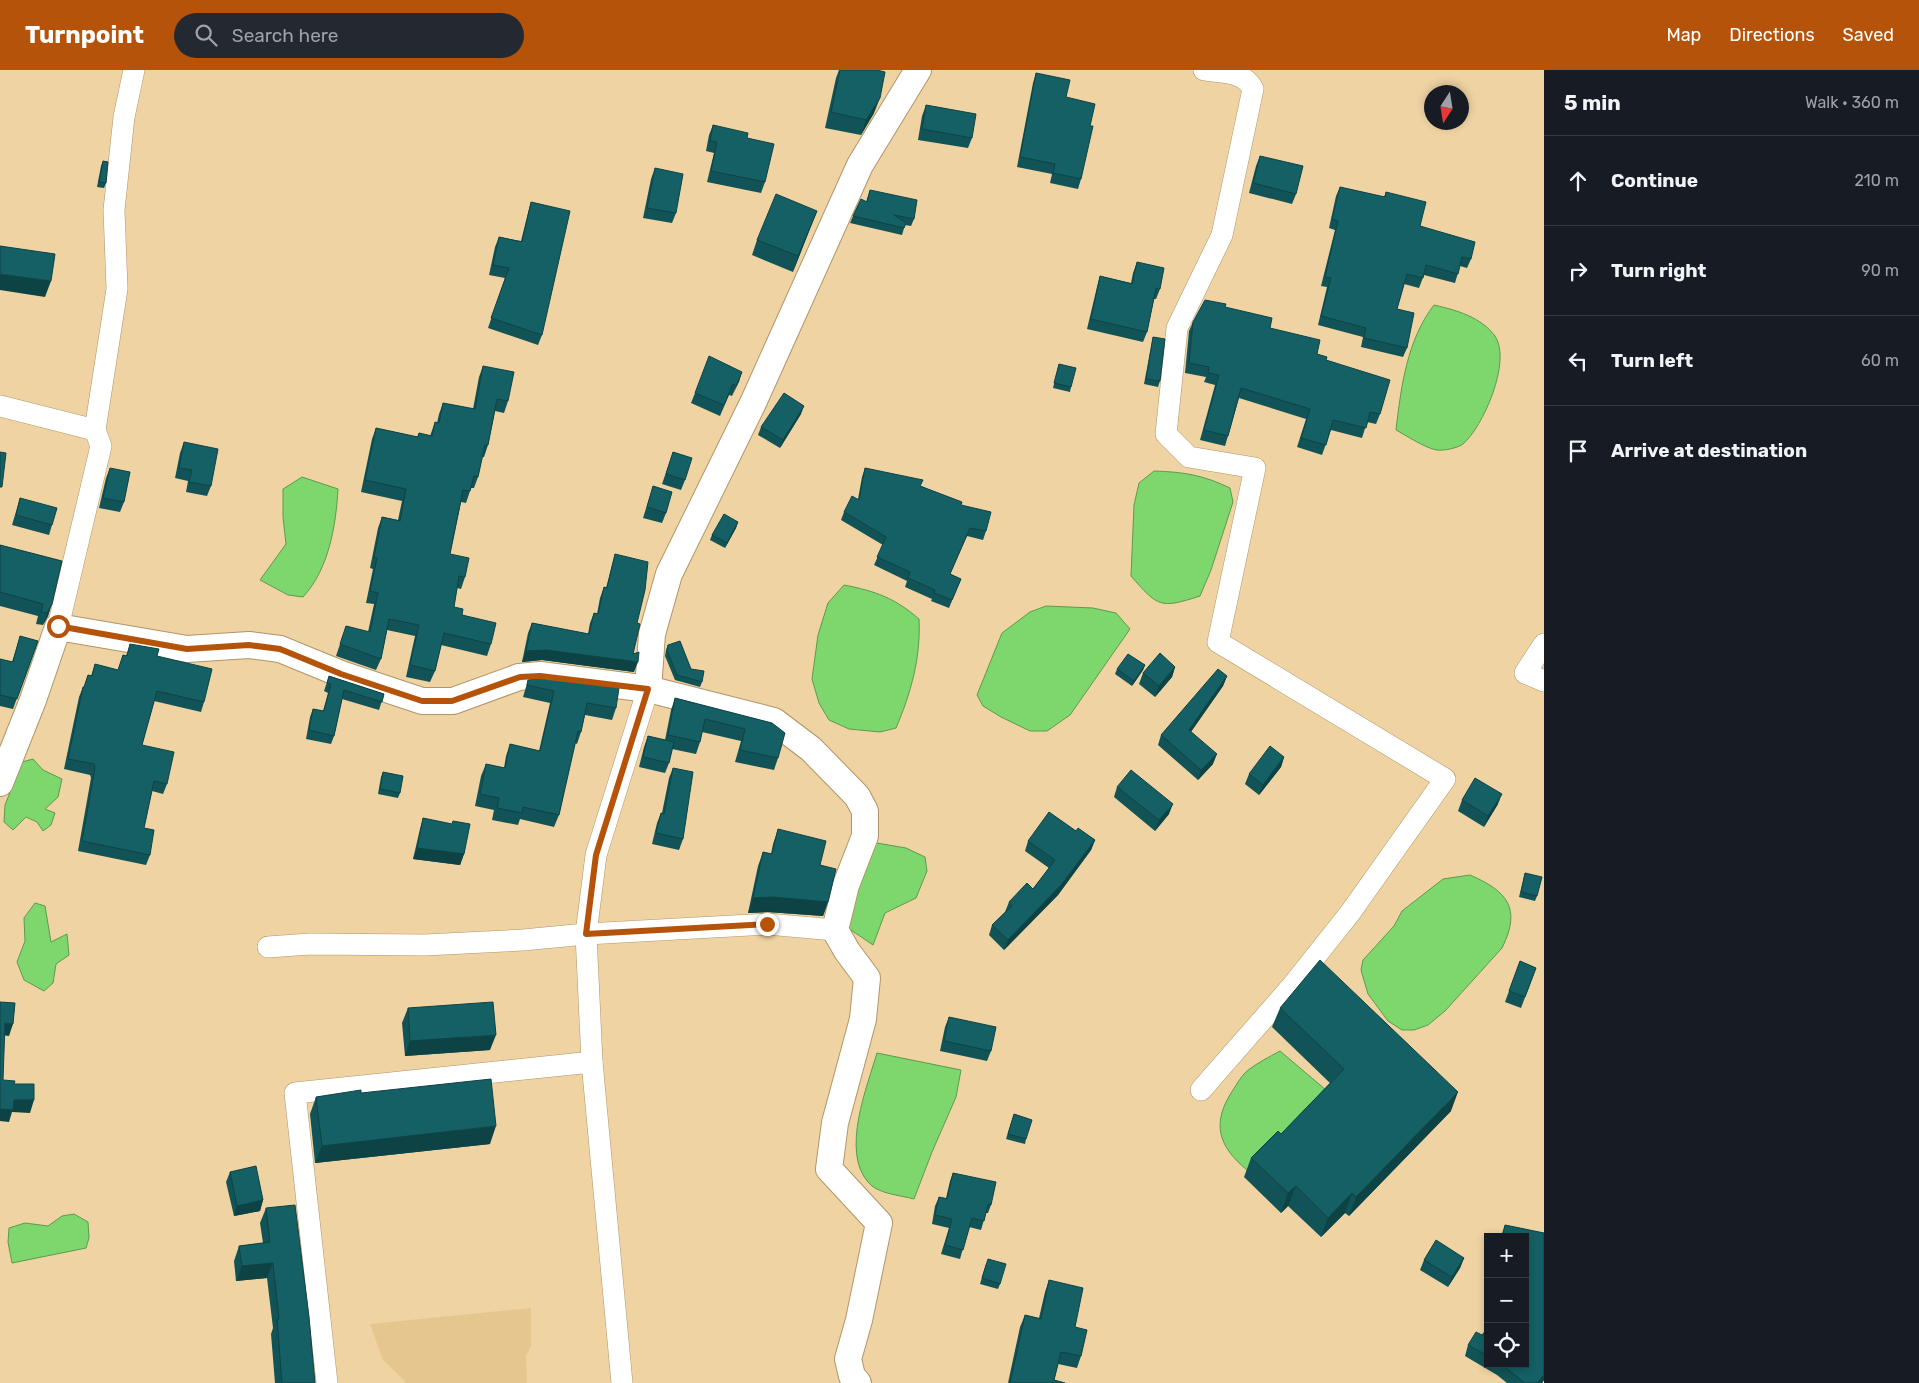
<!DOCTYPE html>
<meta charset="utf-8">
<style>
:root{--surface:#171b24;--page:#242831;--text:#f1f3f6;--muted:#9ea1a6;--line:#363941;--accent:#b45309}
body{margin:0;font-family:Rubik,sans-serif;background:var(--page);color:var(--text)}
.controls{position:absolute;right:15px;bottom:15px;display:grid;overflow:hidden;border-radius:0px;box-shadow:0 2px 8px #0003}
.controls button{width:45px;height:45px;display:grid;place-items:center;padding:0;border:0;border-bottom:1px solid var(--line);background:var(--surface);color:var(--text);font:25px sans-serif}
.compass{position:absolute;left:1424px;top:15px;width:45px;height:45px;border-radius:50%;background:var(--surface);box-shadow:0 2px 8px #0003;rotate:192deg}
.stop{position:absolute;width:15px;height:15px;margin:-11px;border:4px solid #b45309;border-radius:50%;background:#fff}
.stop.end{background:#b45309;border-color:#fff;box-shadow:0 1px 5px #0008}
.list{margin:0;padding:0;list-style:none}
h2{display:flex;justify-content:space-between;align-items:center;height:65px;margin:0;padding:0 20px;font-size:21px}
h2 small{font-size:16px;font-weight:400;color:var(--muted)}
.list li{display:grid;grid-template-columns:32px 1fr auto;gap:15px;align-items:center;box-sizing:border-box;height:90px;padding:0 20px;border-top:1px solid var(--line)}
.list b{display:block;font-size:19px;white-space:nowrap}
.list em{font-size:16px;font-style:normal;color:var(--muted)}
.icon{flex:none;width:28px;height:28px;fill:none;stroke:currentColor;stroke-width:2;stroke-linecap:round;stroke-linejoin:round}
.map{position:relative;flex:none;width:1544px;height:1313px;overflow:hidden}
header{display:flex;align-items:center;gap:30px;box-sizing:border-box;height:70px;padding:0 25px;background:var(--accent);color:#fff}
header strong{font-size:24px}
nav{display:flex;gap:28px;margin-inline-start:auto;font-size:18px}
.search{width:350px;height:45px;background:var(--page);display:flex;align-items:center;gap:12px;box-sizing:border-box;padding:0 18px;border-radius:28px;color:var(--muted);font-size:19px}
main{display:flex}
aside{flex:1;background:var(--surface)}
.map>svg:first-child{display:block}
</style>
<header>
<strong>Turnpoint</strong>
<div class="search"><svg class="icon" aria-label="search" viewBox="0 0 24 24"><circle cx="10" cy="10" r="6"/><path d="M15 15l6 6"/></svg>Search here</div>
<nav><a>Map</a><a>Directions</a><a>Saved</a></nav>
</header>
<main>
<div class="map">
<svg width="1544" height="1313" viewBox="0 0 1544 1313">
<rect width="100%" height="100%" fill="#efd3a3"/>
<!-- built -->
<polygon fill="#e6c68f" points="531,1238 531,1276 526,1286 527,1313 405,1313 404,1310 383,1290 370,1254"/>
<!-- water -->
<g fill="#7ed76d" stroke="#5e9a4c">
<path d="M1434 235C1456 240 1481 247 1495 266 1512 291 1483 357 1463 374 1458 378 1443 381 1437 380 1427 379 1405 365 1396 360 1401 317 1407 270 1434 235Z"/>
<path d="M1154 401C1184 402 1203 405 1230 418L1233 432 1211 500 1200 526C1160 539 1158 537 1131 506L1134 435 1139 413Z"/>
<path d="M302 407 338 419C336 455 329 499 303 527L288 525 260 510 286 474 283 447V419Z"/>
<path d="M844 515C875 521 895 528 919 549 921 587 911 623 896 658L880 662 849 659 829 650 819 633 812 609 818 565 828 533Z"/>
<polygon points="1046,536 1093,538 1116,543 1130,559 1070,645 1047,661 1030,661 1001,647 983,636 977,625 1002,563 1030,542"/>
<polygon points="33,689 43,700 62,709 58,727 45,739 55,743 51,755 43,761 37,752 26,747 13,760 4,752 5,735 22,692"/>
<polygon points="871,772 906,778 925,787 927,801 916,828 885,843 873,875 845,856"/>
<path d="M1470 805C1507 821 1522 838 1502 878L1445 941 1428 955 1414 960H1402L1388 951 1368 924 1361 900 1363 890 1394 856 1402 841 1443 809Z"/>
<polygon points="35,833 45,836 51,872 67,864 69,885 56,894 53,913 44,921 24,910 17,892 25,871 24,848"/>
<path d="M1280 981 1326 1020 1247 1100C1218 1076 1211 1053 1233 1020 1237 1014 1241 1006 1247 1001 1257 993 1269 987 1280 981Z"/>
<path d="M877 983 961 1000 956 1027 932 1082 914 1129C900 1125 877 1124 868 1112 841 1081 867 1017 877 983Z"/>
<polygon points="74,1144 88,1152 89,1168 86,1178 12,1193 8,1172 9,1158 25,1153 48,1156 62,1146"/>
</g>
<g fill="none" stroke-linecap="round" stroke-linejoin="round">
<!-- minor casing -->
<g stroke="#b09568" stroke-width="22">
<g id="minor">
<polyline points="0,336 95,360 101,376 58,557"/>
<polyline points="95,360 117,219 114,140 124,47 134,0"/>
<polyline points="1544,574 1525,603 1544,611"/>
<polyline points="268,877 310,874 425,875 523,870 586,864 767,854 835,860"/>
<polyline points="592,992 622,1313"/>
<path d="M1201 1020 1292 916 1350 843 1445 709 1218 572 1255 398 1189 387 1166 364 1177 258 1222 165 1253 19C1244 1 1223 3 1204 0"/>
<polyline points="327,1313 295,1023 592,992 586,864 596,785 648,619"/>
</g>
</g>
<!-- tertiary casing -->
<g stroke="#b09568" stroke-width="28">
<g id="tertiary">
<polyline points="648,619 652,564 669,504 753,333 860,95 918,0"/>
<polyline points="0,713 33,630 58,557 187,579 249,575 280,579 341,604 422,631 453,631 519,607 540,605 648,619 774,651 811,679 857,726 865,741 865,766 846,815 835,860 847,881 867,908 863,949 835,1053 829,1099 879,1153 859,1250 848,1289 852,1306 858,1313"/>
</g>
</g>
<!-- minor -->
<use href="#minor" stroke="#fff" stroke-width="21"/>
<!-- tertiary -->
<use href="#tertiary" stroke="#fff" stroke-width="26"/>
</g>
<!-- wall -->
<g fill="#115356">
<polygon points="839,0 877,0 874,43 861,65 825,58 836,8"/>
<polygon points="1036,3 1066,27 1090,56 1081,109 1078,119 1050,113 1052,104 1017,97 1033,13"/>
<polygon points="926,35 972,68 968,78 918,70 922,46"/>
<polygon points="713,55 747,68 765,112 761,123 707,112 714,83 706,81 709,65"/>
<polygon points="1260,86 1296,124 1292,134 1249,123 1256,96"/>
<polygon points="103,91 106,113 104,118 97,117 101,96"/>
<polygon points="655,98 676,143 672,153 643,148 651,109"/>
<polygon points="1340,117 1384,127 1386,122 1420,156 1471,189 1467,198 1460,196 1455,213 1424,205 1419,218 1404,214 1397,239 1407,278 1403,287 1361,277 1363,267 1318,255 1327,217 1321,216 1335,160 1329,158 1336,126"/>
<polygon points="870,120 914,149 911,156 905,155 902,165 850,153 853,146 866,132"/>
<polygon points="531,132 542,265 538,275 488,258 505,208 489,205 495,177 499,167 521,171 528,143"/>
<polygon points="817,141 793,202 752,185 757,170"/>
<polygon points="1137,192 1160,219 1156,229 1154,229 1147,262 1143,272 1087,259 1097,217 1100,206 1131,213 1133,203"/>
<polygon points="1225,237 1270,258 1317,284 1326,290 1380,344 1376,354 1367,352 1362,368 1331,360 1322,385 1297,377 1306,349 1239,328 1228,366 1225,376 1200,370 1215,315 1204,312 1206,307 1185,303 1189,261 1193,252"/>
<polygon points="1153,267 1160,311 1158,317 1144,314 1152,272"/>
<polygon points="1059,294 1071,317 1070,322 1053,318"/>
<polygon points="483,296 508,331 504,343 495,341 488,375 484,387 482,387 478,407 474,418 471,418 466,433 461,432 450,484 465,507 461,519 457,518 454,537 491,574 487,586 441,575 435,601 430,612 406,607 415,566 387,560 381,589 376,600 336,586 346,556 368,562 374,534 366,533 373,499 370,498 378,458 382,447 398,450 402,431 361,422 372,369 376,358 417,367 419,363 430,366 435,352 437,353 439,344 443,333 473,339 479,307"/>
<polygon points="742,302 732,326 729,325 720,346 691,333 695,323"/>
<polygon points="801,344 780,378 758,365 761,357"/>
<polygon points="184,372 211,416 207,426 186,422 188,411 175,408 180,383"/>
<polygon points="673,382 685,410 681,420 662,414"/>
<polygon points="110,398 124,432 120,442 99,438 106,408"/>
<polygon points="865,398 921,416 961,435 986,461 983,470 967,466 950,504 961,509 949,538 931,531 932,529 905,517 907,511 874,495 883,475 841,450 844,442 858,429 862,407"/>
<polygon points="653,416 666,443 662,453 643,448"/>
<polygon points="20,428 52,455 49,465 12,455"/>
<polygon points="738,452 736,458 725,478 710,470 712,465"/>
<polygon points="0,475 62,491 48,546 43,555 36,554 38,546 0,536"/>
<polygon points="615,484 637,553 633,584 634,602 542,590 522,592 528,563 532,553 588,564 590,553 594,543 597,544 600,528 604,517 606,518 612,495"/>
<polygon points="20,566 38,571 13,639 0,636 0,589 12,592"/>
<polygon points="130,574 157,586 204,632 201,642 154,631 142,675 167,714 163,724 152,721 144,758 150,785 146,795 78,781 91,708 90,705 64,699 79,627 83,617 84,617 88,605 91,606 95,594 118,600 123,585 126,586"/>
<polygon points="668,575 702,612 700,617 675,610 665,586 666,580"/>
<polygon points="1145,595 1143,600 1132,616 1115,604 1117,599"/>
<polygon points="1175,597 1172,607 1155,627 1139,614 1143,603"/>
<polygon points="329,606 384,624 379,640 342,629 334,666 331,674 306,669 310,647 313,639 323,641 328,623 324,621"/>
<polygon points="1227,606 1223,616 1191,662 1213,694 1198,710 1158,675 1161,665"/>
<polygon points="528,610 616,638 612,650 585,645 581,662 577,674 575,673 559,745 554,757 520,749 518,755 492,750 494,740 475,736 481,706 486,694 504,698 506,686 510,674 539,681 550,633 523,627"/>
<polygon points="675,628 772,653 778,688 774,700 735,692 741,671 702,662 700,672 696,684 672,679 669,693 665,703 639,697 644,677 648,666 665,670 671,640"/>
<polygon points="1284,687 1281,697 1259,725 1245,714 1249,704"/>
<polygon points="673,698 683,769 679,780 652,774 657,753 661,743 662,743 669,708"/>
<polygon points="383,702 400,723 398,728 378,724 381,707"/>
<polygon points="1117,717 1169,744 1155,761 1114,727"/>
<polygon points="1462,730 1498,734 1484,757 1458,741"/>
<polygon points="423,748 464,784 460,795 413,789 420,759"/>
<polygon points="778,759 820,795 828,832 823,846 768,842 748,843 758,796 763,782 771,784 773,774"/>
<polygon points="1076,761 1095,770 1091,780 1058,825 1004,880 989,865 992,855 1005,842 1009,832 1033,819 1049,798 1025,781 1028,771"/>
<polygon points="1525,803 1537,826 1535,831 1519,827"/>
<polygon points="1520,891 1536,898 1521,938 1505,932"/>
<polygon points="408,938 490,980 405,986 402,953"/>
<polygon points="1280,938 1451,1041 1349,1146 1345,1143 1321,1167 1288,1136 1281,1143 1244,1107 1251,1088 1281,1064 1330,1013 1272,957"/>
<polygon points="949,947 991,981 987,991 940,981 945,957"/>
<polygon points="361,1023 490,1074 315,1093 310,1044 316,1027"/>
<polygon points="1012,1050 1026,1069 1025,1074 1006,1069"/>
<polygon points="230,1102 263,1130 260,1141 234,1146 226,1112"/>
<polygon points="953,1103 991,1135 988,1143 986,1143 981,1160 969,1157 960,1189 941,1184 949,1158 932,1154 935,1136 939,1127 946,1128 950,1111"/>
<polygon points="266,1138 315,1313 275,1313 271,1264 273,1258 267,1208 236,1211 234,1191 239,1176 263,1173 260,1153"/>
<polygon points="1505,1155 1544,1163 1544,1310 1542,1313 1507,1313 1497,1305 1465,1286 1468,1275 1482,1265 1488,1258 1488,1294 1525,1294 1525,1167 1501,1167"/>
<polygon points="1464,1188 1460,1198 1448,1217 1420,1200 1424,1190"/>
<polygon points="986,1194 1000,1214 998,1219 980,1214"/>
<polygon points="1049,1210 1075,1257 1081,1286 1077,1298 1058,1294 1054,1310 1065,1313 1008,1313 1020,1257 1025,1245 1039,1248 1045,1222"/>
</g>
<!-- shaded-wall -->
<g fill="#0e4346">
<polygon points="880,28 874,43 861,65 866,50"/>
<polygon points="817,141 811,156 793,202 798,186"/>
<polygon points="0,204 51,211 45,227 0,220"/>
<polygon points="742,302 739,312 732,326 736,316"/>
<polygon points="804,336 801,344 780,378 783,370"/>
<polygon points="738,452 736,458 725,478 727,473"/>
<polygon points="52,534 48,546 43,555 47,543"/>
<polygon points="546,580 638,592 634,602 542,590 522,592 526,581"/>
<polygon points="1145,595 1143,600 1132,616 1134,611"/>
<polygon points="1175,597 1172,607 1155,627 1159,616"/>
<polygon points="1227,606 1223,616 1185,670 1189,660"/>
<polygon points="1217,684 1213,694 1198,710 1201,700"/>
<polygon points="1284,687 1281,697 1259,725 1263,715"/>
<polygon points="1502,724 1498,734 1484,757 1488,746"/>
<polygon points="1173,734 1169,744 1155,761 1159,750"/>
<polygon points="1095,770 1091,780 1058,825 1004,880 1008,870"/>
<polygon points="417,778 464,784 460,795 413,789"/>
<polygon points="773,827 828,832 823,846 768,842 748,843 753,828"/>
<polygon points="5,953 13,954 9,966 1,965"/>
<polygon points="496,965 490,980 405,986 410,971"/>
<polygon points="1458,1022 1451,1041 1349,1146 1356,1127"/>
<polygon points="14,1030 34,1030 30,1043 12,1042 9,1052 0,1051 0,1039"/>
<polygon points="496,1056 490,1074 315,1093 322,1076"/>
<polygon points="1296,1116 1288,1136 1281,1143 1288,1123"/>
<polygon points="1352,1123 1345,1143 1321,1167 1328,1148"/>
<polygon points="263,1130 260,1141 234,1146 237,1136"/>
<polygon points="1464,1188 1460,1198 1448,1217 1452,1207"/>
<polygon points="273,1193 267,1208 236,1211 242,1196"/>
<polygon points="1544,1305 1544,1310 1542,1313 1537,1313"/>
</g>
<!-- building -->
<g fill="#146064" stroke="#0e4346">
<polygon points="840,0 877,0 885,2 880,28 866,50 831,42"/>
<polygon points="1036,3 1070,10 1066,27 1095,34 1090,56 1093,56 1081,109 1053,103 1055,94 1020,87"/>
<polygon points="926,35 976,44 972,68 922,59"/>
<polygon points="713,55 748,63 747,68 774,74 765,112 711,101 717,72 710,71"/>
<polygon points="1260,86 1303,96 1296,124 1253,113"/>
<polygon points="103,91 108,92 106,113 99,112"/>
<polygon points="655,98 683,104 676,143 647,138"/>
<polygon points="1340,117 1385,127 1386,122 1426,132 1420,156 1475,172 1471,189 1462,187 1458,204 1426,195 1423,208 1407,204 1397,239 1414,243 1407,278 1364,268 1366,258 1321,246 1331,208 1325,207 1338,151 1332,149"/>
<polygon points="870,120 917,130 914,149 894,145 906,153 904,158 853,146 861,129 867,132"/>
<polygon points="776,124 817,141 798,186 757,170"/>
<polygon points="531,132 570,141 542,265 491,248 509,198 493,195 499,167 522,172"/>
<polygon points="0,176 55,184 51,211 0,204"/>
<polygon points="1137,192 1164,198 1160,219 1156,218 1147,262 1091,249 1100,206 1132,214"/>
<polygon points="1205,230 1226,234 1225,237 1272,248 1270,258 1320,270 1317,284 1327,287 1326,290 1390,310 1380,344 1370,342 1366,358 1333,350 1326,375 1301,368 1310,339 1241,318 1228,366 1204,360 1219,305 1208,303 1209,297 1189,293 1193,252"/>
<polygon points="1153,267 1165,269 1160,311 1146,309"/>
<polygon points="709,286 742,302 736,316 733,314 724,335 695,323"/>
<polygon points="1059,294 1076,298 1071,317 1054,313"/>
<polygon points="483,296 514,302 508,331 497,329 488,375 485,375 478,407 474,406 470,421 463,420 450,484 469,488 465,507 459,506 454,537 463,539 462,545 496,553 491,574 444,563 435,601 410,595 419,555 389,549 381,589 340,574 346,556 370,562 378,523 370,521 377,488 374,487 382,447 400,451 406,419 365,410 376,358 418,367 419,363 432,366 435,352 439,353 443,333 475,339"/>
<polygon points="784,323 804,336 783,370 761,357"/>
<polygon points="184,372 218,379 211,416 189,412 192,400 179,398"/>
<polygon points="0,382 6,383 2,417 0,417"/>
<polygon points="673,382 692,388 685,410 666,404"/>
<polygon points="110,398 130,402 124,432 103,428"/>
<polygon points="865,398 923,410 920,416 962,432 961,435 991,442 986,461 970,458 950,504 961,509 952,530 934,523 935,520 908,508 910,502 877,487 886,467 844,442 852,426 859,430"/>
<polygon points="653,416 672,422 666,443 647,437"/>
<polygon points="20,428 57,438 52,455 16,445"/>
<polygon points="724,444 738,452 727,473 712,465"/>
<polygon points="0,475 62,491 52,534 47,543 41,542 43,534 0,522"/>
<polygon points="615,484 648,492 645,520 637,553 640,554 633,584 639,582 638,592 546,580 526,581 532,553 589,564 594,543 598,544 604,517 607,518"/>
<polygon points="20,566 38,571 17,629 0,625 0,589 13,592"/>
<polygon points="680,571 691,599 704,601 702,612 677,605 667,580 668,575"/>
<polygon points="130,574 159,579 157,586 212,599 204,632 157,621 142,675 174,682 167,714 154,711 144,758 154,760 150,785 82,771 95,698 94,694 68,689 83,617 84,617 88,605 92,606 95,594 118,600 123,585 127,586"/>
<polygon points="1160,583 1175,597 1159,616 1143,603"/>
<polygon points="1128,584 1145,595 1134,611 1117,599"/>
<polygon points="1218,599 1227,606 1189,660 1217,684 1201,700 1161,665"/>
<polygon points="329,606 384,624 382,632 344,620 334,666 309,660 313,639 324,641 331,614 327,613"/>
<polygon points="544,608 619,618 616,638 587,633 581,662 578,661 559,745 523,737 522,743 497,738 499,728 480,724 486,694 505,698 510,674 540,681 554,621 527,615 528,610"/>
<polygon points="675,628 772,653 785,663 778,688 740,680 745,659 705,649 700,672 668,665"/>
<polygon points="648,666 674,672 669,693 643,687"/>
<polygon points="1270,676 1284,687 1263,715 1249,704"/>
<polygon points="673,698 693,702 683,769 656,763 661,743 664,744"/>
<polygon points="1131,700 1173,734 1159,750 1117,717"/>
<polygon points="383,702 403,706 400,723 380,719"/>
<polygon points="1475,708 1502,724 1488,746 1462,730"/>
<polygon points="1049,742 1076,761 1078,758 1095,770 1062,814 1008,870 992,855 1012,836 1009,832 1027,813 1033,819 1055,790 1028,771"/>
<polygon points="423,748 452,754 453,751 470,754 464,784 417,778"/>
<polygon points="778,759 826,771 820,795 836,799 828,832 773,827 753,828 763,782 772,784"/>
<polygon points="1525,803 1542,807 1537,826 1521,822"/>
<polygon points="1320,890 1458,1022 1356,1127 1352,1123 1328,1148 1296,1116 1288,1123 1251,1088 1278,1061 1281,1064 1344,999 1280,938"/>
<polygon points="1520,891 1536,898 1525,927 1509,921"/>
<polygon points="0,932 15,933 13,954 5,953 3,1010 15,1011 14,1014 34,1014 34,1030 14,1030 13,1040 0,1039"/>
<polygon points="493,932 496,965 410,971 408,938"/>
<polygon points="949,947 996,957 991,981 944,971"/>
<polygon points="491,1009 496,1056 322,1076 316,1027 361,1020 361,1023"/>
<polygon points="1014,1044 1032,1050 1026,1069 1008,1064"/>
<polygon points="256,1096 263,1130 237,1136 230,1102"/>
<polygon points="953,1103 996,1112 991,1135 988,1134 984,1151 972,1148 963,1180 945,1175 952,1149 935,1145 939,1127 947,1129"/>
<polygon points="295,1135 309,1247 315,1313 282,1313 277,1249 279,1249 273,1193 242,1196 239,1176 270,1172 266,1138"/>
<polygon points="1505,1155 1544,1163 1544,1305 1537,1313 1525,1313 1501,1294 1525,1294 1525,1167 1502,1167"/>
<polygon points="1436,1170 1464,1188 1452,1207 1424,1190"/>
<polygon points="988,1189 1006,1194 1000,1214 982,1208"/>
<polygon points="1049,1210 1083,1218 1075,1257 1087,1260 1081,1286 1061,1282 1054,1310 1065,1313 1010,1313 1025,1245 1041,1249"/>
<polygon points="1488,1258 1488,1286 1468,1275 1476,1262 1482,1265"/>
</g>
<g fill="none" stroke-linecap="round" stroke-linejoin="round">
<!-- route -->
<polyline stroke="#b45309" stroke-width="6" points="58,556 187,579 249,575 280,579 341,604 422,631 452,631 520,607 540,606 648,619 596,785 586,864 767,854"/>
</g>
</svg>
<div class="controls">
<button>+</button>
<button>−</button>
<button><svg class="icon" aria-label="locate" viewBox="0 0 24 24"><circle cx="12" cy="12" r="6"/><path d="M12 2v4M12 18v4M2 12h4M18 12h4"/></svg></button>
</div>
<svg class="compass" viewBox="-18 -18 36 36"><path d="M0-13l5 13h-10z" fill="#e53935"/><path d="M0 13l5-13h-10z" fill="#9ea1a6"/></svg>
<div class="stop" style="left:58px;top:556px"></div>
<div class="stop end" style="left:767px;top:854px"></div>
</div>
<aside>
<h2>5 min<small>Walk · 360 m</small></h2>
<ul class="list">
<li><svg class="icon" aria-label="ahead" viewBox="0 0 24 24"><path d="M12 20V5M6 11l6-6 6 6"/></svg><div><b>Continue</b></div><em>210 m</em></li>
<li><svg class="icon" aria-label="right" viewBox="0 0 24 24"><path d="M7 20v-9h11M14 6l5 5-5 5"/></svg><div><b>Turn right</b></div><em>90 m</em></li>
<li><svg class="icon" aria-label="left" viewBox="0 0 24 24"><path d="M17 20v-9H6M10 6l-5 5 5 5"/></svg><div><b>Turn left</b></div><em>60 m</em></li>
<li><svg class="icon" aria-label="arrive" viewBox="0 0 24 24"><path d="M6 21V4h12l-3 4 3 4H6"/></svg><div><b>Arrive at destination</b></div></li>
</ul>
</aside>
</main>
